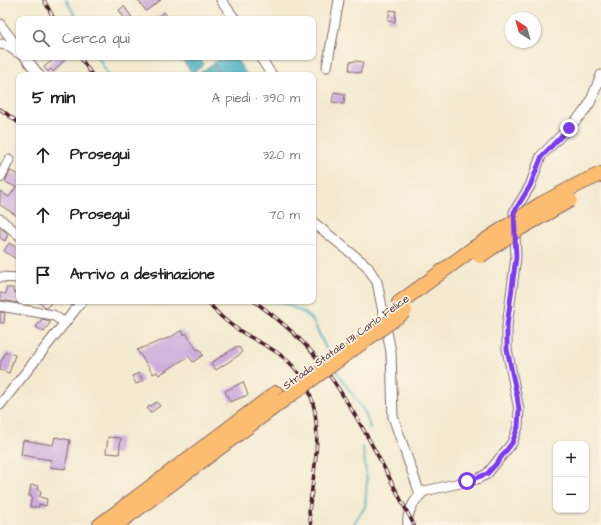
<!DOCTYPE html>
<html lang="it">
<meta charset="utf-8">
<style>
:root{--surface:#fff;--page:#f2f2f2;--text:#222;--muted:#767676;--line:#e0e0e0}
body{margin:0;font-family:"Architects Daughter",sans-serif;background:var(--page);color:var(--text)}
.controls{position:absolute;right:12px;bottom:12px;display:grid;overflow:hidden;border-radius:8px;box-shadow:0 1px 3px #0004}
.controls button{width:36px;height:36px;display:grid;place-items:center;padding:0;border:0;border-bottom:1px solid var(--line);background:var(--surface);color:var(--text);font:20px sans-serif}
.compass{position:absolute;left:505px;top:12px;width:36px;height:36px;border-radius:50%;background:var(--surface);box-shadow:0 1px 3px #0004;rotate:323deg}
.stop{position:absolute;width:12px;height:12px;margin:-9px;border:3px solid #7c3aed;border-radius:50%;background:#fff}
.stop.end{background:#7c3aed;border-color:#fff;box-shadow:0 1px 4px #0008}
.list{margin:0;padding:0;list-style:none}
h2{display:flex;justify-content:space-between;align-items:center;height:52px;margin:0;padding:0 16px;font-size:17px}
h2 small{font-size:13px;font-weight:400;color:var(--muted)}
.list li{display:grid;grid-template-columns:26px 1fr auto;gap:12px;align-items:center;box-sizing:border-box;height:60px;padding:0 16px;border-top:1px solid var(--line)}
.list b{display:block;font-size:15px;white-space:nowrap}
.list em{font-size:13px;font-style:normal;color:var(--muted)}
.icon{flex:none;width:22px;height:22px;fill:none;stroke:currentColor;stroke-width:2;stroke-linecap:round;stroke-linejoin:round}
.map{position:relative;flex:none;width:601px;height:525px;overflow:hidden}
.search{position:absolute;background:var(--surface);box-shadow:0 1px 3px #0004;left:16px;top:16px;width:300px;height:44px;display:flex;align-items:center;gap:10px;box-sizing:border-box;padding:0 14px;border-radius:8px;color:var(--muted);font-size:15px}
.panel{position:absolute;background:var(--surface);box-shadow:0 1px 3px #0004;left:16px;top:72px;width:300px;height:232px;border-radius:8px}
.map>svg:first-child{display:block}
</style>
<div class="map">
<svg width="601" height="525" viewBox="0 0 601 525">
<rect width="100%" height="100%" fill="#fcf5e5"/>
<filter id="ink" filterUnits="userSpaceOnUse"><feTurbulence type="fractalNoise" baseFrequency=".025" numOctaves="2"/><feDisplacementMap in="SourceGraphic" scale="8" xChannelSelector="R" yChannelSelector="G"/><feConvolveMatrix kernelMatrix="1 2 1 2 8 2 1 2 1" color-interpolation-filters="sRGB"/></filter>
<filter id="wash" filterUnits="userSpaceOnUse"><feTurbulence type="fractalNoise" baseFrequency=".012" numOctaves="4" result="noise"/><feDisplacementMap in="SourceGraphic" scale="16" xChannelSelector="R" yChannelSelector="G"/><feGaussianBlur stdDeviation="0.9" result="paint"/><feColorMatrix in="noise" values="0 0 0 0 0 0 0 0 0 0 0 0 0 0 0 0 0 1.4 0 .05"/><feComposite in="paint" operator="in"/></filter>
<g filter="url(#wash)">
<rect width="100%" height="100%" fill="#f3ead0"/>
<!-- water -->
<g fill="#45afc3" stroke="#486777">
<polygon points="180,57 199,57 204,65 192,73"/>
<polygon points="223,57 235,57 247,75 221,75 213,63"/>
<polygon points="212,64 220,75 197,75"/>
</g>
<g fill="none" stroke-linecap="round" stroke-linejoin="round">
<!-- stream -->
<g stroke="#45afc3" stroke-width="2">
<polyline points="66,0 77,19"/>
<polyline points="98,57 108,75"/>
<polyline points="279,301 305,313 313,321 331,359"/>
<path d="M336 369C345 388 367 407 370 429"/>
<polyline points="353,525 365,507 367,481 363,447"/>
</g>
</g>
<g id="blocks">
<!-- building -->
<g fill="#cbabdd">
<polygon points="138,0 161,0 146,11"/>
<polygon points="124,6 133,19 125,19 119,10"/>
<polygon points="390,10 396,11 395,22 388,21"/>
<polygon points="164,12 169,19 155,19"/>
<polygon points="57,57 67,57 53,72 51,69 48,72 44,67"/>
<polygon points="355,61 363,62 360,73 349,70 350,62"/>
<polygon points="334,92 345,94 344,104 332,102"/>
<polygon points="10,171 19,175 19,217 0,205 0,191 9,197 16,187 5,182"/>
<polygon points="0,227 8,234 5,241 0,238"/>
<polygon points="9,243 19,249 19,254 16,259 4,251"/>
<polygon points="6,288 13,288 13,292 17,293 19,303 0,300 0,293 6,294"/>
<polygon points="37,301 52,301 47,308"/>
<polygon points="0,312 5,313 4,323 0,323"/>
<polygon points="42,319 51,321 44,332 36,327"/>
<polygon points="182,330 184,335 186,333 197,350 199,349 203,355 193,362 189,356 159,375 157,372 153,374 137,350 171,337"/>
<polygon points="236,347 240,348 242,353 216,370 211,363"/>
<polygon points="6,352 15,355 9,373 0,370 0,363"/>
<polygon points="139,373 143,381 136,384 132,376"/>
<polygon points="243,382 248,395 230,402 225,391"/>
<polygon points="157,402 160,406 150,413 147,408"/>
<polygon points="55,437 70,440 65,469 50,467 51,460 21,455 23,440 53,445"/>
<polygon points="108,437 121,438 119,454 106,453"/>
<polygon points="31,485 39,486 38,490 41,491 40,497 47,499 46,506 39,504 39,507 30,507 32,496 29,496"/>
</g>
</g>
</g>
<g filter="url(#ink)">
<use href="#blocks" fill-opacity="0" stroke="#856665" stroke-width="1"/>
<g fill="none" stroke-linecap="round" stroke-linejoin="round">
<!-- minor casing -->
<g stroke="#856665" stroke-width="11">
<g id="minor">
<polyline points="221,0 235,19"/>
<polyline points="0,24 19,49"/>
<polyline points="0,44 7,45 18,53"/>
<polyline points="25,57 39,75"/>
<polyline points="260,57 272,75"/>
<polyline points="327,67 339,0"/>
<polyline points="0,178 9,160"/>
<polyline points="0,219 19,235"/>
<polyline points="313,222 367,266 377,282 391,352 393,417 420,494"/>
<polyline points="0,277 19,278"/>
<polyline points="0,306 53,315 65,323"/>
<polyline points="0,405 82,301"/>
<path d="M408 525C406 513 415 498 425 491L477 479 487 474 512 443 518 427 519 410 507 349V326L516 257 514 212 530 186 541 156 583 113 590 103 601 75"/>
</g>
</g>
<!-- highway casing -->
<g stroke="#856665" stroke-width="16">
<g id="highway">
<polyline points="583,182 601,174"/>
<polyline points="399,303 474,248"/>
<polyline points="100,525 276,393"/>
<polyline points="116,525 282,401"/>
</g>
</g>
<!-- minor -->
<use href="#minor" stroke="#fff" stroke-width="9"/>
<!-- highway -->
<use href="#highway" stroke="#fcbd6f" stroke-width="14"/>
<!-- rail casing -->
<g stroke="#4a1f2b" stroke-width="3.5">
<g id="rail">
<polyline points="44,0 54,19"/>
<polyline points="80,57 92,75"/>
<polyline points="0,109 19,123"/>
<path d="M208 301C223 324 247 335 270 348 334 385 316 452 309 512L311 525"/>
<path d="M254 301C277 318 302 338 319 361 357 411 385 470 414 525"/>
</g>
</g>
<!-- rail -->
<use href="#rail" stroke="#fcf5e5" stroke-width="2" stroke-dasharray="6" stroke-linecap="butt"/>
<!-- highway-bridge casing -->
<g stroke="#856665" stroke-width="16" stroke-linecap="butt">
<g id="highway-bridge">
<polyline points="474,248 541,204 583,182"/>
<polyline points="480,256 517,230 570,200"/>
<polyline points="282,401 405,311"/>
</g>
</g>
<!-- highway-bridge -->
<use href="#highway-bridge" stroke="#fcbd6f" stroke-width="14"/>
</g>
</g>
<g fill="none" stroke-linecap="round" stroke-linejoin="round" filter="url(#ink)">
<!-- route -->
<polyline stroke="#7c3aed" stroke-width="5" points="467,481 487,474 496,464 512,443 518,427 519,410 517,396 507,349 507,326 516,257 514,212 530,186 542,156 569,128"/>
</g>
<g text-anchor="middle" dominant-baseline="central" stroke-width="3.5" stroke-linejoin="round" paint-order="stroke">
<!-- street labels -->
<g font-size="11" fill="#4a1f2b" stroke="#fcf5e5">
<text transform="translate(346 342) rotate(-36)">Strada Statale 131 Carlo Felice</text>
</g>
</g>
</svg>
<div class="controls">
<button>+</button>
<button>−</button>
</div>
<svg class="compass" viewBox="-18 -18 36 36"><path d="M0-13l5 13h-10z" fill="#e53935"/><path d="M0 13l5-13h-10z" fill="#767676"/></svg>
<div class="stop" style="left:467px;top:481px"></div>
<div class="stop end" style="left:569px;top:128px"></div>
<div class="search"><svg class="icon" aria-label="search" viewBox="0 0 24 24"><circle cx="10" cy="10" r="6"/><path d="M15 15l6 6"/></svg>Cerca qui</div>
<section class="panel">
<h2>5 min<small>A piedi · 390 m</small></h2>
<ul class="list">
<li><svg class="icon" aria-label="ahead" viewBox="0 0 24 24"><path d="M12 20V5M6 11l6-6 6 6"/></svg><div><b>Prosegui</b></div><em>320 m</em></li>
<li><svg class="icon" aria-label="ahead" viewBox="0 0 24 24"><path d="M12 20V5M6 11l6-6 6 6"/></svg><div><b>Prosegui</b></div><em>70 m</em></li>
<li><svg class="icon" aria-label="arrive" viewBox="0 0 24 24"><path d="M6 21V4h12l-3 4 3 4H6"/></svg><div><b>Arrivo a destinazione</b></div></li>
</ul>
</section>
</div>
